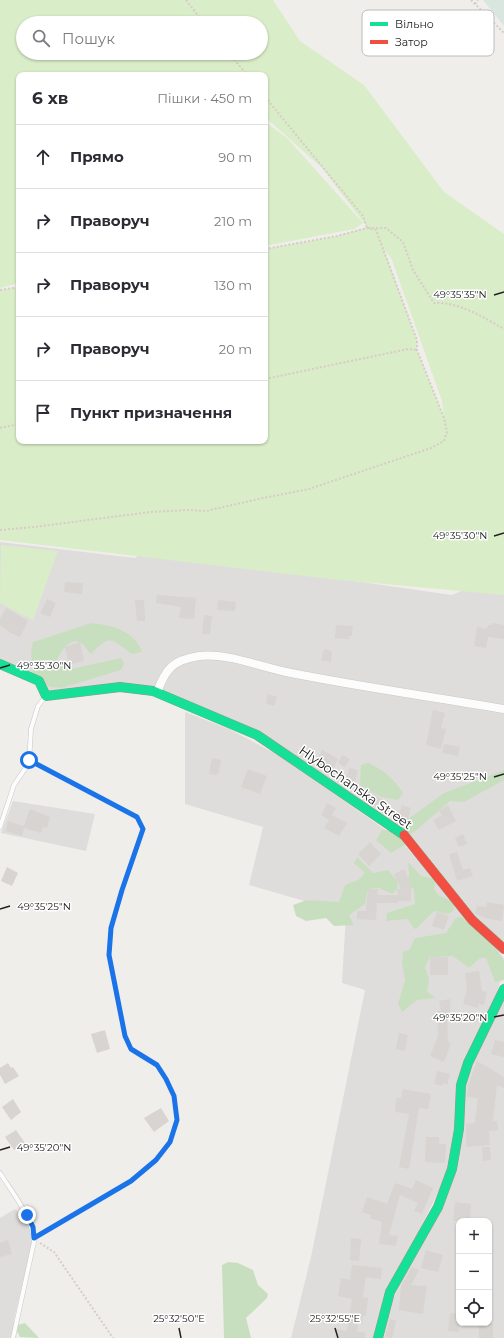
<!DOCTYPE html>
<html lang="uk">
<meta charset="utf-8">
<style>
:root{--surface:#fff;--page:#f2f2f3;--text:#2b2b33;--muted:#7c7c81;--line:#e1e1e2}
body{margin:0;font-family:Montserrat,sans-serif;background:var(--page);color:var(--text)}
.controls{position:absolute;right:12px;bottom:12px;display:grid;overflow:hidden;border-radius:8px;box-shadow:0 1px 3px #0004}
.controls button{width:36px;height:36px;display:grid;place-items:center;padding:0;border:0;border-bottom:1px solid var(--line);background:var(--surface);color:var(--text);font:20px sans-serif}
.stop{position:absolute;width:12px;height:12px;margin:-9px;border:3px solid #1a73e8;border-radius:50%;background:#fff}
.stop.end{background:#1a73e8;border-color:#fff;box-shadow:0 1px 4px #0008}
.list{margin:0;padding:0;list-style:none}
h2{display:flex;justify-content:space-between;align-items:center;height:52px;margin:0;padding:0 16px;font-size:17px}
h2 small{font-size:13px;font-weight:400;color:var(--muted)}
.list li{display:grid;grid-template-columns:26px 1fr auto;gap:12px;align-items:center;box-sizing:border-box;height:64px;padding:0 16px;border-top:1px solid var(--line)}
.list b{display:block;font-size:15px;white-space:nowrap}
.list em{font-size:13px;font-style:normal;color:var(--muted)}
.icon{flex:none;width:22px;height:22px;fill:none;stroke:currentColor;stroke-width:2;stroke-linecap:round;stroke-linejoin:round}
.map{position:relative;flex:none;width:504px;height:1338px;overflow:hidden}
.search{position:absolute;background:var(--surface);box-shadow:0 1px 3px #0004;left:16px;top:16px;width:252px;height:44px;display:flex;align-items:center;gap:10px;box-sizing:border-box;padding:0 14px;border-radius:22px;color:var(--muted);font-size:15px}
.panel{position:absolute;background:var(--surface);box-shadow:0 1px 3px #0004;left:16px;top:72px;width:252px;height:372px;border-radius:8px}
.map>svg:first-child{display:block}
</style>
<div class="map">
<svg width="504" height="1338" viewBox="0 0 504 1338">
<rect width="100%" height="100%" fill="#f0eeea"/>
<!-- residential -->
<g fill="#dfdddb" fill-rule="evenodd">
<polygon points="0,542 135,558 141,554 243,565 452,595 470,587 504,595 504,709 199,656 170,668 157,693 120,687 46,696 39,681 0,664"/>
<polygon points="212,658 331,684 504,712 504,942 470,914 413,845 268,744 161,695 163,680 180,664"/>
<polygon points="185,712 229,729 280,756 400,840 504,958 504,971 491,1009 464,1068 449,1170 386,1298 375,1338 291,1338 311,1257 365,990 342,983 346,913 249,885 263,827 185,804"/>
<polygon points="13,801 95,814 86,851 1,833"/>
<path d="M504 982V1338H380L387 1312 453 1173 468 1070ZM459 1221H489V1323H459Z"/>
<polygon points="15,1209 35,1231 14,1319 12,1338 0,1338 0,1218"/>
</g>
<!-- grass -->
<g fill="#d9edc8" fill-rule="evenodd">
<path d="M0 0H273L300 41 364 85 444 192 504 234V595L330 579 0 540V290L19 287V441H265V249L337 236 367 227 321 167 265 117V75H19V283L0 288ZM23 23H261V53H23ZM384 249 392 260 442 401 444 417 417 350V340Z"/>
<polygon points="265,122 287,138 363,223 354,229 265,246"/>
<polygon points="1,545 58,551 33,620 0,603"/>
</g>
<!-- forest -->
<g fill="#c8dfbf">
<path d="M91 623C112 625 134 630 142 652L132 654C111 639 110 633 91 654 88 651 84 644 79 642 69 637 56 657 56 665L71 669 121 658 124 663 121 670 61 688 51 687 33 677 31 651 33 642Z"/>
<path d="M368 763C384 770 393 778 403 793L398 800 381 797 360 785 361 765Z"/>
<polygon points="504,770 504,780 464,802 450,801 412,834 404,832 404,822 444,793"/>
<polygon points="382,830 387,830 406,837 406,844 391,853 376,840"/>
<polygon points="357,857 373,873 388,870 398,882 397,889 392,894 379,888 368,889 365,904 349,915 354,925 334,926 326,918 306,921 296,916 293,905 307,900 339,902 345,885 358,880 365,873 354,863"/>
<polygon points="408,862 421,876 436,879 434,889 438,895 453,902 454,910 448,914 434,911 417,928 414,929 408,919 386,921 387,913 415,904 414,889 402,885 409,876"/>
<polygon points="459,917 462,917 497,950 504,961 504,980 495,982 486,958 480,958 469,968 453,956 430,957 425,967 429,979 427,992 436,998 417,1000 402,1012 398,1004 405,980 402,963 403,952 410,949 415,938 446,933 455,919"/>
<polygon points="228,1262 238,1263 253,1270 258,1285 268,1294 267,1298 246,1318 251,1338 224,1338 222,1265"/>
<polygon points="25,1323 39,1338 20,1337 17,1331 18,1325"/>
</g>
<!-- wetland -->
<polygon fill="#d8e6df" points="483,0 504,0 504,26"/>
<!-- building -->
<g fill="#d7d4d1">
<polygon points="65,582 83,583 82,594 64,592"/>
<polygon points="157,595 196,598 194,619 179,618 181,607 156,603"/>
<polygon points="47,599 56,603 50,617 40,613"/>
<polygon points="135,600 144,600 145,621 137,621"/>
<polygon points="218,600 236,602 235,611 217,610"/>
<polygon points="6,608 28,621 20,637 11,633 0,625 0,619"/>
<polygon points="204,615 212,616 210,634 202,634"/>
<polygon points="492,623 504,625 504,639 488,637 486,648 474,646 477,627 487,629 488,625 491,625"/>
<polygon points="336,625 353,626 352,636 349,636 349,639 335,638"/>
<polygon points="80,642 84,661 69,665 65,647"/>
<polygon points="324,649 332,651 331,662 321,660"/>
<polygon points="268,694 277,697 274,706 266,703"/>
<polygon points="433,710 445,713 441,728 446,729 441,749 426,745"/>
<polygon points="444,744 460,747 458,756 442,753"/>
<polygon points="322,750 338,759 332,772 316,763"/>
<polygon points="342,755 350,759 345,767 338,763"/>
<polygon points="212,758 221,760 218,775 209,774"/>
<polygon points="349,768 358,770 355,783 346,781"/>
<polygon points="248,769 267,776 260,794 241,787"/>
<polygon points="365,788 383,800 377,807 360,795"/>
<polygon points="327,803 336,808 332,815 347,823 339,836 324,828 329,820 321,815"/>
<polygon points="402,805 411,808 407,823 397,820"/>
<polygon points="448,805 456,821 439,830 433,820 442,816 439,811"/>
<polygon points="30,809 50,817 47,828 43,827 41,833 24,828 22,836 6,831 8,821 24,826"/>
<polygon points="463,834 467,844 459,847 455,838"/>
<polygon points="370,842 381,854 369,866 358,854"/>
<polygon points="457,852 463,870 470,868 473,876 457,881 449,854"/>
<polygon points="7,867 18,873 12,886 1,881"/>
<polygon points="404,869 411,884 411,901 398,901 398,896 398,903 377,903 376,920 357,919 357,911 366,911 368,889 378,889 377,895 398,895 397,889 401,889 394,874"/>
<polygon points="487,902 504,905 502,921 484,918 475,913 477,906 486,907"/>
<polygon points="437,912 449,916 444,930 432,926"/>
<rect x="430" y="957" width="18" height="18"/>
<polygon points="479,971 482,991 487,992 484,1005 479,1004 478,1008 463,1004 467,989 465,973"/>
<polygon points="450,999 451,1016 447,1017 448,1042 451,1043 444,1062 430,1056 438,1036 437,1011 441,1011 439,1001"/>
<polygon points="105,1030 110,1049 97,1053 91,1034"/>
<polygon points="399,1033 408,1035 405,1051 396,1049"/>
<polygon points="495,1040 504,1042 504,1057 491,1054"/>
<polygon points="477,1061 504,1077 504,1088 497,1085 493,1121 497,1121 498,1130 489,1131 490,1145 466,1147 466,1124 475,1123 478,1098 467,1097 468,1086"/>
<polygon points="8,1063 11,1068 13,1067 19,1076 5,1084 0,1075 0,1068"/>
<polygon points="437,1071 450,1074 447,1085 443,1083 442,1086 434,1084"/>
<polygon points="403,1089 431,1094 428,1109 419,1108 409,1169 399,1167 409,1114 395,1112 396,1098 401,1098"/>
<polygon points="13,1099 21,1112 11,1120 2,1107"/>
<polygon points="161,1108 169,1121 154,1132 144,1118"/>
<polygon points="16,1130 25,1143 14,1150 5,1137"/>
<polygon points="426,1137 439,1137 439,1144 446,1144 445,1163 425,1162"/>
<polygon points="482,1147 490,1147 491,1160 483,1161"/>
<polygon points="416,1180 433,1188 422,1214 414,1211 418,1203 400,1195 389,1235 398,1236 396,1246 379,1244 382,1222 370,1218 371,1215 362,1212 367,1197 387,1204 395,1183 412,1189"/>
<polygon points="455,1202 471,1204 470,1221 453,1221"/>
<polygon points="351,1238 361,1239 359,1261 350,1260"/>
<polygon points="8,1240 12,1254 0,1257 0,1243"/>
<polygon points="426,1250 443,1255 438,1272 421,1268"/>
<polygon points="352,1265 382,1268 381,1279 366,1277 363,1297 368,1298 366,1316 363,1316 362,1323 358,1323 357,1332 365,1332 365,1338 335,1338 336,1329 347,1331 352,1299 338,1296 341,1278 350,1280"/>
<polygon points="412,1267 419,1270 411,1285 427,1286 423,1314 399,1310 401,1286"/>
<polygon points="450,1313 459,1314 459,1332 448,1331"/>
<polygon points="390,1319 396,1321 392,1338 385,1337"/>
<rect x="479" y="1323" width="14" height="15"/>
</g>
<g fill="none" stroke-linecap="round" stroke-linejoin="round">
<!-- lane casing -->
<g stroke="#c8c8c6" stroke-width="5">
<g id="lane">
<polyline points="0,827 14,785 29,763 31,729 38,706 46,696"/>
<path d="M0 1173C14 1195 32 1216 34 1242L13 1338"/>
</g>
</g>
<!-- street casing -->
<g stroke="#c8c8c6" stroke-width="9">
<path id="street" d="M157 693C165 669 173 660 199 656 225 652 264 668 291 673 362 687 433 697 504 709"/>
</g>
<!-- fast casing -->
<g stroke="#969a80" stroke-width="10">
<g id="fast">
<polyline points="0,664 39,681 46,696 120,687 153,691 257,735 404,835"/>
<polyline points="378,1338 390,1292 438,1207 452,1169 459,1129 461,1085 468,1063 504,989"/>
</g>
</g>
<!-- jam casing -->
<g stroke="#969a80" stroke-width="10">
<polyline id="jam" points="404,835 472,920 504,949"/>
</g>
<!-- path -->
<g stroke="#d8cbc8" stroke-width="2" stroke-dasharray="2 2" stroke-linecap="butt">
<polyline points="186,0 204,23"/>
<polyline points="471,0 504,33"/>
<polyline points="475,4 478,0"/>
<polyline points="229,53 247,75"/>
<path d="M265 97 363 216 367 228H386L403 242 413 270 434 303C457 301 485 318 504 329"/>
<polyline points="0,290 19,287"/>
<polyline points="265,379 408,349 417,350"/>
<polyline points="0,428 19,424"/>
<polyline points="0,530 34,527 150,512 190,510 206,511 263,498 309,489 431,448 444,441 447,432 444,418 417,350 417,340 376,230 367,228 337,236 265,249"/>
<polyline points="35,764 137,817 143,829 122,890 111,929 109,955 125,1036 131,1049 157,1065 166,1079 174,1096 177,1120 170,1142 156,1160 131,1181 40,1235"/>
<polyline points="40,1243 54,1252 113,1338"/>
</g>
<!-- lane -->
<use href="#lane" stroke="#fdfcfc" stroke-width="4"/>
<!-- street -->
<use href="#street" stroke="#fdfcfc" stroke-width="8"/>
<!-- fast -->
<use href="#fast" stroke="#16e098" stroke-width="9"/>
<!-- jam -->
<use href="#jam" stroke="#f24e42" stroke-width="9"/>
</g>
<g fill="none" stroke-linecap="round" stroke-linejoin="round">
<!-- route -->
<polyline stroke="#1a73e8" stroke-width="5" points="27,1215 33,1227 34,1238 131,1181 156,1160 170,1142 177,1120 174,1096 166,1079 157,1065 131,1049 125,1036 109,955 111,928 122,890 143,829 137,817 29,760"/>
</g>
<!-- ticks -->
<path fill="none" stroke="#212121" stroke-width="1.5" d="M494 295 504 292M494 536 504 533M0 668 10 665M494 777 504 774M0 909 10 906M494 1017 504 1015M0 1150 10 1147M179 1328 181 1338M335 1328 338 1338"/>
<g text-anchor="middle" dominant-baseline="central" stroke-width="3" stroke-linejoin="round" paint-order="stroke">
<!-- street labels -->
<g font-size="13" fill="#212121" stroke="#fff">
<text transform="translate(356 787) rotate(35)">Hlybochanska Street</text>
</g>
</g>
<!-- legend -->
<rect x="362" y="10" width="132" height="46" rx="6" fill="#fff" stroke="#bcbcbc" stroke-width="1"/>
<rect x="370" y="22" width="18" height="4" fill="#16e098"/>
<rect x="370" y="40" width="18" height="4" fill="#f24e42"/>
<g font-size="11" fill="#212121">
<text x="395" y="28">Вільно</text>
<text x="395" y="46">Затор</text>
</g>
<g font-size="10" text-anchor="middle" fill="#212121" stroke="#fff" stroke-width="3" stroke-linejoin="round" paint-order="stroke">
<text x="460" y="298">49°35'35"N</text>
<text x="460" y="539">49°35'30"N</text>
<text x="44" y="669">49°35'30"N</text>
<text x="460" y="780">49°35'25"N</text>
<text x="44" y="910">49°35'25"N</text>
<text x="460" y="1021">49°35'20"N</text>
<text x="44" y="1151">49°35'20"N</text>
<text x="179" y="1322">25°32'50"E</text>
<text x="335" y="1322">25°32'55"E</text>
</g>
</svg>
<div class="controls">
<button>+</button>
<button>−</button>
<button><svg class="icon" aria-label="locate" viewBox="0 0 24 24"><circle cx="12" cy="12" r="6"/><path d="M12 2v4M12 18v4M2 12h4M18 12h4"/></svg></button>
</div>
<div class="stop" style="left:29px;top:760px"></div>
<div class="stop end" style="left:27px;top:1215px"></div>
<div class="search"><svg class="icon" aria-label="search" viewBox="0 0 24 24"><circle cx="10" cy="10" r="6"/><path d="M15 15l6 6"/></svg>Пошук</div>
<section class="panel">
<h2>6 хв<small>Пішки · 450 m</small></h2>
<ul class="list">
<li><svg class="icon" aria-label="ahead" viewBox="0 0 24 24"><path d="M12 20V5M6 11l6-6 6 6"/></svg><div><b>Прямо</b></div><em>90 m</em></li>
<li><svg class="icon" aria-label="right" viewBox="0 0 24 24"><path d="M7 20v-9h11M14 6l5 5-5 5"/></svg><div><b>Праворуч</b></div><em>210 m</em></li>
<li><svg class="icon" aria-label="right" viewBox="0 0 24 24"><path d="M7 20v-9h11M14 6l5 5-5 5"/></svg><div><b>Праворуч</b></div><em>130 m</em></li>
<li><svg class="icon" aria-label="right" viewBox="0 0 24 24"><path d="M7 20v-9h11M14 6l5 5-5 5"/></svg><div><b>Праворуч</b></div><em>20 m</em></li>
<li><svg class="icon" aria-label="arrive" viewBox="0 0 24 24"><path d="M6 21V4h12l-3 4 3 4H6"/></svg><div><b>Пункт призначення</b></div></li>
</ul>
</section>
</div>
